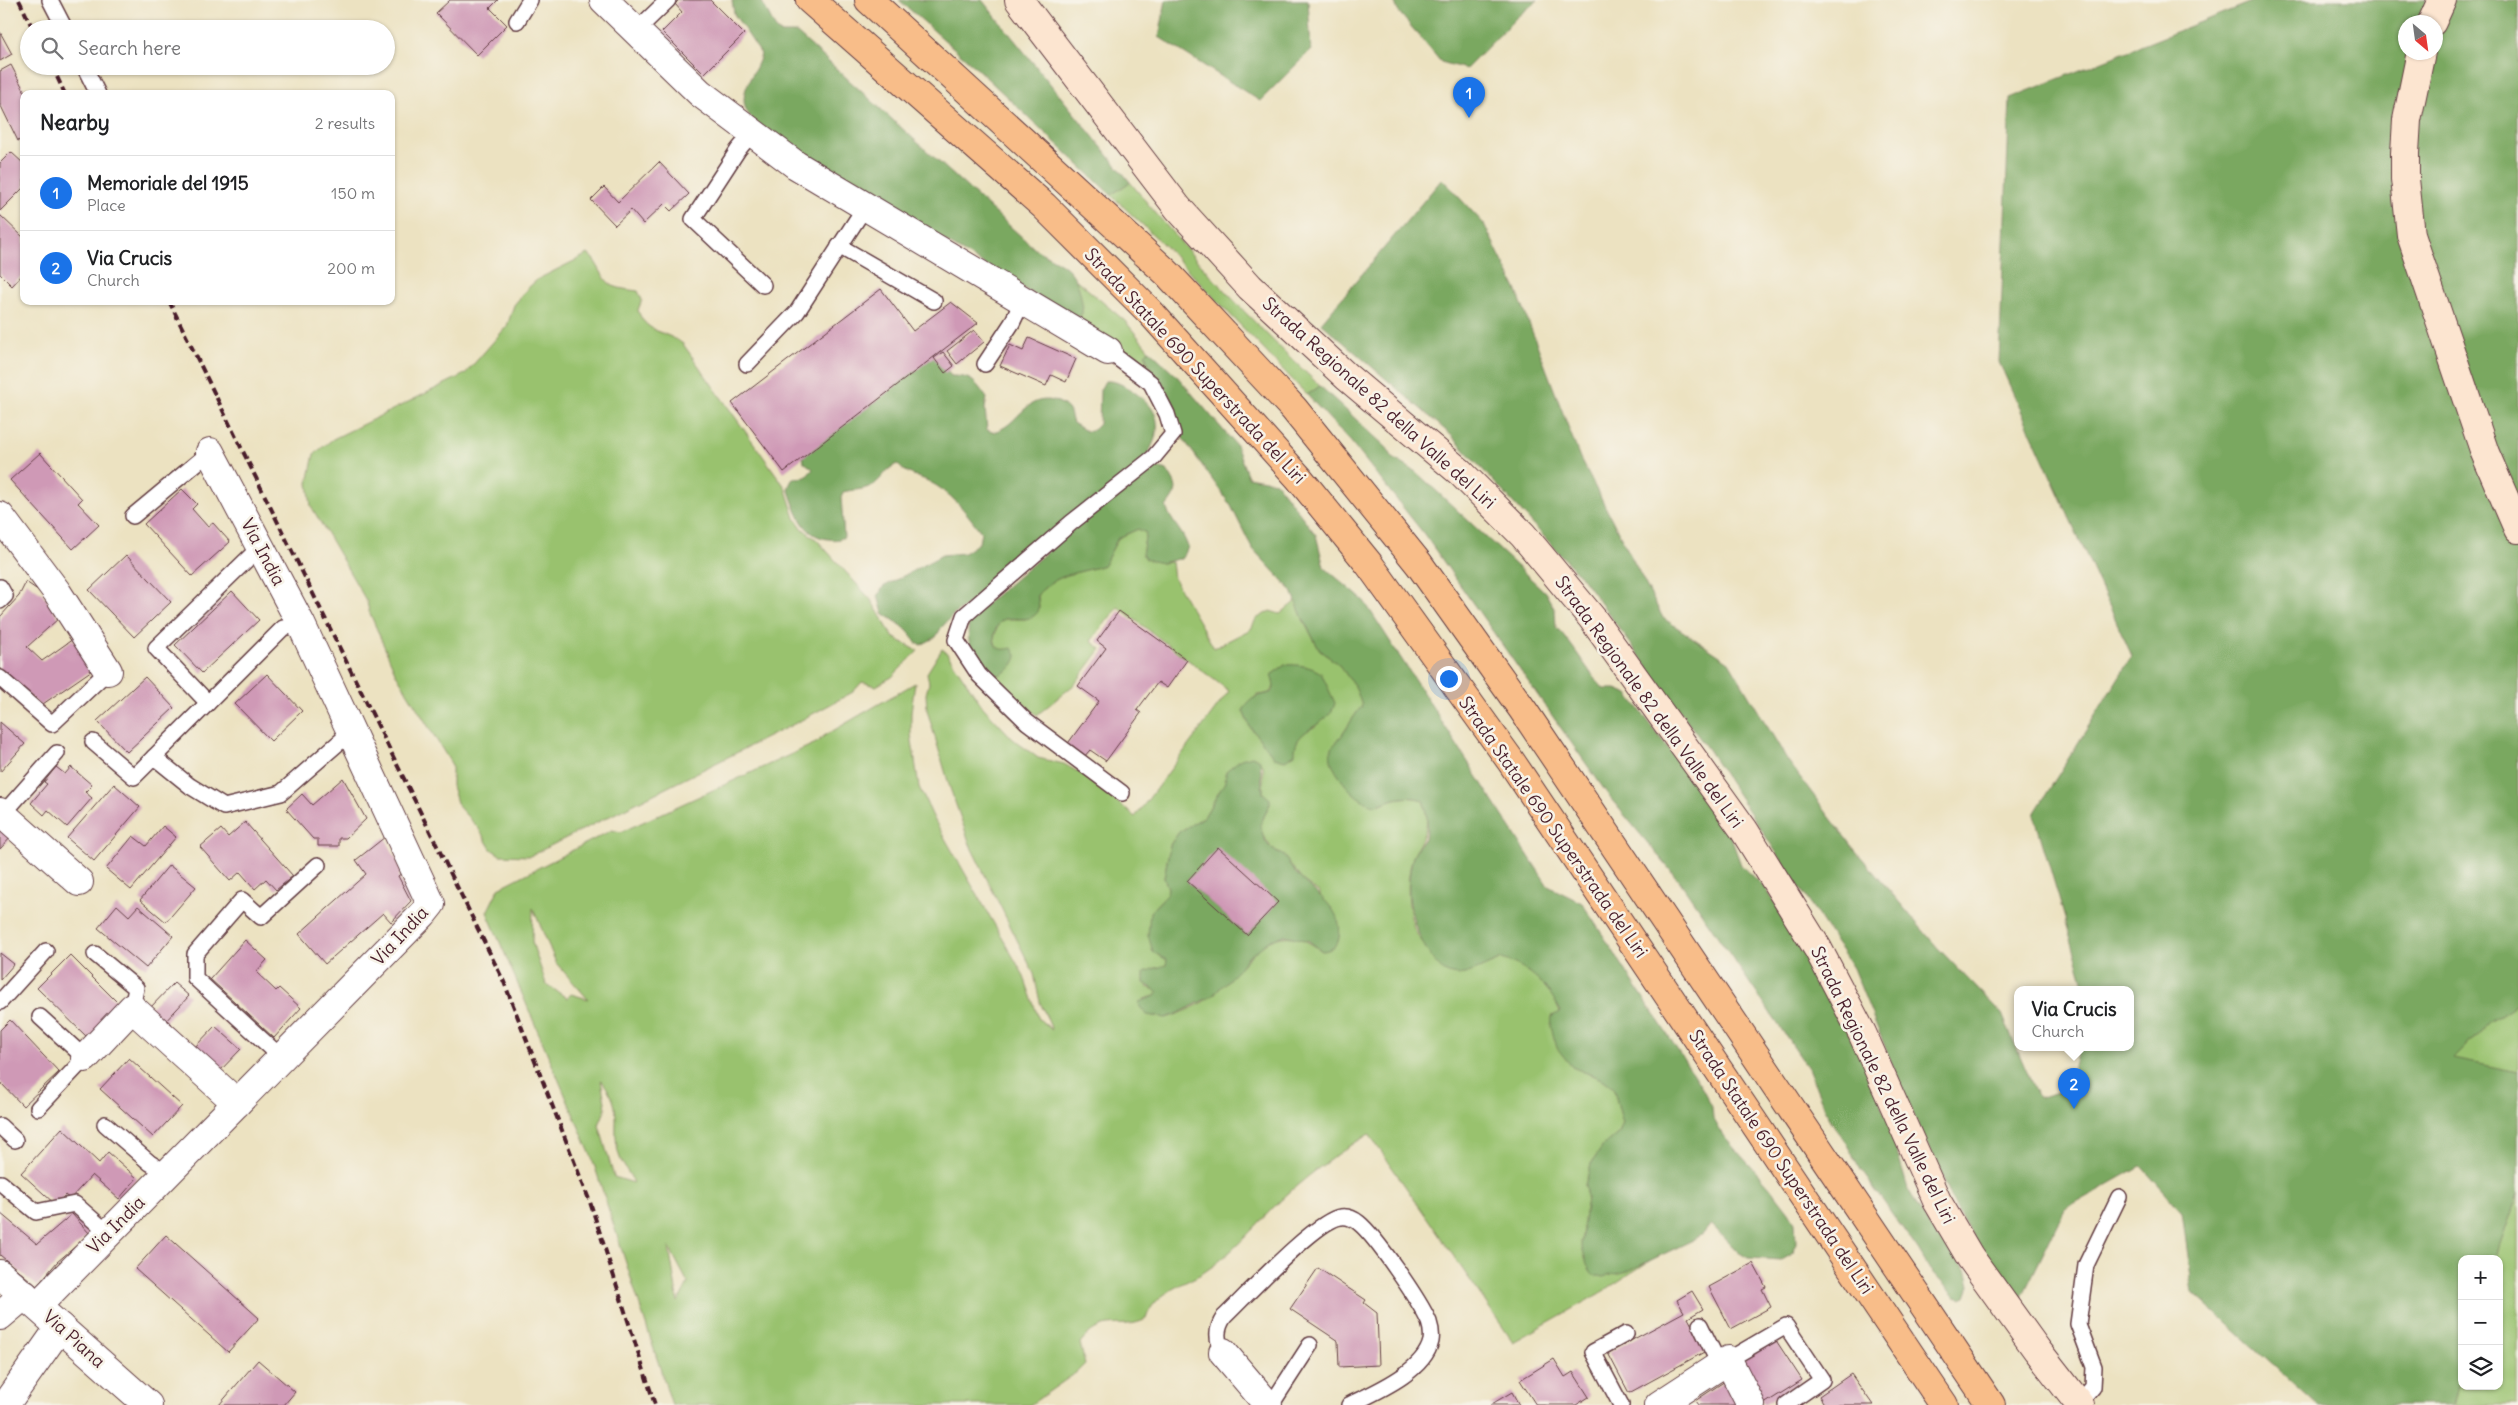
<!DOCTYPE html>
<meta charset="utf-8">
<style>
body{margin:0;font-family:Delius,sans-serif;background:#f6f6f6;color:#202124}
.controls{position:absolute;right:15px;bottom:15px;display:grid;overflow:hidden;border-radius:10px;box-shadow:0 1px 4px #0004}
.controls button{width:45px;height:45px;display:grid;place-items:center;padding:0;border:0;border-bottom:1px solid #e0e0e0;background:#fff;color:#202124;font:25px sans-serif}
.compass{position:absolute;left:2398px;top:15px;width:45px;height:45px;border-radius:50%;background:#fff;box-shadow:0 1px 4px #0004;rotate:151deg}
.you{position:absolute;left:1448px;top:678px;width:18px;height:18px;margin:-12px;border:4px solid #fff;border-radius:50%;background:#1a73e8;box-shadow:0 0 0 8px #1a73e833}
.badge{display:grid;place-items:center;width:32px;height:32px;border-radius:50%;background:#1a73e8;color:#fff;font-size:16px;font-weight:700}
.pin{position:absolute;translate:-50% -41px;filter:drop-shadow(0 1px 2px #0008)}
.pin::after{content:'';position:absolute;top:26px;width:18px;height:15px;background:inherit;clip-path:polygon(0 0,100% 0,50% 100%)}
.popup{position:absolute;left:2014px;top:986px;width:120px;height:65px;box-sizing:border-box;display:grid;place-content:center;border-radius:10px;background:#fff;filter:drop-shadow(0 1px 4px #0005);font-size:16px;white-space:nowrap;color:#757577}
.popup b{font-size:19px;color:#202124}
.popup::after{content:'';position:absolute;left:50%;top:100%;margin-left:-10px;border:10px solid transparent;border-top-color:#fff}
.list{margin:0;padding:0;list-style:none}
h2{display:flex;justify-content:space-between;align-items:center;height:65px;margin:0;padding:0 20px;font-size:21px}
h2 small{font-size:16px;font-weight:400;color:#757577}
.list li{display:grid;grid-template-columns:32px 1fr auto;gap:15px;align-items:center;box-sizing:border-box;height:75px;padding:0 20px;border-top:1px solid #e0e0e0}
.list b{display:block;font-size:19px;white-space:nowrap}
.list p{margin:0;font-size:16px;white-space:nowrap;color:#757577}
.list em{font-size:16px;font-style:normal;color:#757577}
.icon{flex:none;width:28px;height:28px;fill:none;stroke:currentColor;stroke-width:2;stroke-linecap:round;stroke-linejoin:round}
.map{position:relative;flex:none;width:2518px;height:1405px;overflow:hidden}
.search{position:absolute;background:#fff;box-shadow:0 1px 4px #0004;left:20px;top:20px;width:375px;height:55px;display:flex;align-items:center;gap:12px;box-sizing:border-box;padding:0 18px;border-radius:28px;color:#757577;font-size:19px}
.panel{position:absolute;background:#fff;box-shadow:0 1px 4px #0004;left:20px;top:90px;width:375px;height:215px;border-radius:10px}
.map>svg:first-child{display:block}
.green{fill:#99c26e;stroke:#72704c;fill-rule:evenodd}
.forest{fill:#7aa861;stroke:#626446;fill-rule:evenodd}
.building{fill:#cf99b6}
.lines{fill:none;stroke-linecap:round;stroke-linejoin:round}
.service-casing{stroke:#623c42;stroke-width:18}
.minor-casing{stroke:#623c42;stroke-width:30}
.secondary-casing{stroke:#623c42;stroke-width:30}
.trunk-casing{stroke:#623c42;stroke-width:30}
.service{stroke:#fff;stroke-width:15}
.minor{stroke:#fff;stroke-width:28}
.secondary{stroke:#fce5d0;stroke-width:28}
.trunk{stroke:#f8bd89;stroke-width:28}
.rail{stroke:#4a1f2b;stroke-width:4;stroke-dasharray:8 4;stroke-linecap:butt}
.labels{text-anchor:middle;stroke-width:5;stroke-linejoin:round;paint-order:stroke}
.street-label{font-size:18px;fill:#4a1f2b;stroke:#f7f3e8}
</style>
<div class="map">
<svg width="2518" height="1405" viewBox="0 0 2518 1405">
<rect width="100%" height="100%" fill="#f7f3e8"/>
<filter id="ink" filterUnits="userSpaceOnUse"><feTurbulence type="fractalNoise" baseFrequency=".02" numOctaves="2"/><feDisplacementMap in="SourceGraphic" scale="10" xChannelSelector="R" yChannelSelector="G"/><feConvolveMatrix kernelMatrix="1 2 1 2 8 2 1 2 1" color-interpolation-filters="sRGB"/></filter>
<filter id="wash" filterUnits="userSpaceOnUse"><feTurbulence type="fractalNoise" baseFrequency=".0096" numOctaves="4" result="noise"/><feDisplacementMap in="SourceGraphic" scale="20" xChannelSelector="R" yChannelSelector="G"/><feGaussianBlur stdDeviation="1.12" result="paint"/><feColorMatrix in="noise" values="0 0 0 0 0 0 0 0 0 0 0 0 0 0 0 0 0 1.4 0 .05"/><feComposite in="paint" operator="in"/></filter>
<g filter="url(#wash)">
<rect width="100%" height="100%" fill="#ece2c1"/>
<g class="green">
<path d="M1130,182C1189,255 1252,322 1320,386L1307,395L1163,244L1111,195Z"/>
<path d="M588,254C599,262 601,279 613,286C620,289 630,290 638,291L642,300L638,310C645,333 664,330 683,344L785,487L795,518L803,529L817,540L871,600L893,637L918,651L892,677L876,686L862,682L853,692L798,722L530,856L500,855L491,849L479,829L458,806L452,786V765L396,674L369,611L367,602L311,506L308,483L314,454L333,439L465,374L507,326L514,305L529,287L538,279Z"/>
<polygon points="1073,277 1125,321 1149,350 1145,354 1156,380 1075,319 1083,308 1078,287"/>
<path d="M1138,529L1146,533L1142,554L1161,563L1172,562L1174,579L1214,648L1251,629L1256,619L1270,611L1280,614L1296,601L1303,619L1319,649L1340,666L1356,688L1362,706C1350,720 1344,736 1331,748L1379,805C1393,798 1408,795 1423,800C1431,827 1425,831 1414,854C1405,875 1406,922 1421,940C1432,953 1451,964 1464,974L1502,959C1560,977 1562,1015 1572,1067L1604,1080L1613,1087L1623,1123L1619,1133L1603,1146L1591,1164L1585,1185L1587,1198L1581,1243L1628,1271L1660,1254L1602,1292L1513,1342L1369,1134C1335,1155 1303,1178 1275,1206C1252,1229 1231,1255 1203,1273C1182,1285 1153,1294 1146,1319C1122,1332 1103,1313 1080,1343L1085,1364L1077,1372L1030,1405H672L592,1158L487,912L499,888L612,830L621,832L816,743L824,736L915,683L911,712V734L919,787L935,821L1023,974L1039,1019L1052,1030L1040,1002L1034,974L971,847L950,788L927,710L926,694L929,683L927,673L942,649L946,652L983,707L1013,739L1038,758L1064,764L1089,778L1135,817L1229,691L1118,607L1091,641L1101,649L1075,684L1037,715L991,677L1002,651L997,649L994,638L999,622L1004,619H1026L1039,609L1038,594C1059,572 1077,574 1104,565L1118,538ZM1285,665L1306,666L1316,726L1301,734L1294,744L1274,757L1250,727L1243,711L1257,695C1273,694 1277,690 1271,675ZM1263,765V793L1270,804L1260,825L1263,835L1272,849L1281,853L1302,880L1320,893L1322,951C1269,911 1249,964 1214,994C1201,1005 1182,1013 1166,1018L1144,999L1155,996L1158,991L1147,987L1155,968H1162L1166,966L1167,960L1150,912L1167,894L1168,888L1164,878L1170,845L1179,832L1204,817L1225,782L1226,771ZM533,908L556,963L588,999L571,994L567,998L546,984L532,942ZM601,1080C626,1110 610,1125 619,1155C622,1165 630,1174 634,1183L614,1177L599,1125L606,1108ZM669,1247L688,1283L678,1302Z"/>
<polygon points="2518,1003 2518,1072 2453,1060 2491,1021"/>
<polygon points="2518,1194 2518,1405 2454,1405 2462,1371 2462,1386 2499,1386 2499,1259 2495,1259"/>
</g>
<g class="forest">
<path d="M732,0H761L777,31L781,33H797L1035,249C1045,255 1057,260 1066,267C1077,275 1084,300 1082,314L1075,319L774,139C753,119 734,111 750,79C754,70 759,64 761,54L734,14Z"/>
<polygon points="899,0 982,0 1130,182 1111,195 973,65"/>
<polygon points="1166,0 1308,0 1311,50 1260,101 1159,37"/>
<polygon points="1394,0 1538,0 1517,17 1466,69 1441,62 1398,11"/>
<path d="M2256,0H2518V1003L2491,1021L2454,1059L2518,1072V1194L2495,1259H2462V1371L2454,1405H2317L2193,1293L2182,1212L2141,1166L2065,1209L2017,1307L1958,1212L1903,1091L1853,968L1707,748L1583,579L1451,435L1321,323L1442,179L1484,224L1516,289L1580,458L1663,618L1729,662L1788,761L1850,844L1937,947L2002,1014L2038,1098L2067,1089L2079,1048H2130V990H2086L2034,814L2132,656L1999,362L2010,98ZM2406,22H2436V52H2406Z"/>
<path d="M1149,350L1176,375L1236,445L1248,477L1276,482L1316,535L1324,567L1364,601L1548,886L1582,903L1702,1088L1712,1107L1713,1118L1724,1137L1769,1186L1789,1212L1795,1222L1796,1243L1794,1253L1782,1260L1748,1258L1738,1252L1711,1224L1703,1234L1693,1240L1628,1271L1603,1277L1593,1275L1587,1265L1581,1243L1587,1198L1585,1185L1591,1164L1603,1146L1619,1133L1623,1123L1613,1087L1604,1080L1572,1067L1557,1048L1551,1027L1552,1016L1561,1012C1548,986 1531,968 1502,959C1467,973 1449,990 1426,949C1410,920 1404,890 1413,857C1415,849 1423,842 1426,834C1429,823 1426,810 1423,800C1411,796 1400,797 1388,801C1384,802 1381,804 1377,805C1359,805 1335,776 1331,760C1330,756 1331,751 1331,748C1344,736 1350,720 1362,706L1356,688L1340,666L1319,649L1303,619L1292,591L1252,548L1231,506L1182,437L1161,397L1145,354Z"/>
<path d="M928,355L943,363L951,376C973,376 975,382 987,398L985,408L987,430L992,432C1020,427 1022,394 1055,401C1059,402 1065,405 1068,409C1071,412 1071,419 1073,423L1086,431H1092L1099,424L1100,390L1105,381C1117,380 1124,386 1134,392C1169,415 1159,437 1140,467L999,582L953,615L941,628L936,637L921,645L916,643C908,627 897,623 883,613L878,596L883,587L942,555L964,553L979,543L981,532C966,512 951,492 928,481C917,476 906,474 897,464C885,470 886,474 877,482C867,491 855,489 843,492L841,497L844,537C838,540 835,540 828,539C802,536 796,510 788,488L793,478L806,477L813,469L804,462L803,457L845,422L876,402L882,394Z"/>
<path d="M1320,386L1387,448L1393,458L1416,472L1545,592L1555,610L1556,627C1575,646 1586,670 1604,689H1616L1628,694L1728,829L1741,865L1766,888L1858,1044L1886,1115L1908,1189L1929,1226L1966,1269L1970,1285L1966,1296L1961,1298L1955,1296L1930,1270L1918,1250L1861,1170L1842,1136L1830,1121L1808,1068L1681,883L1611,799L1424,534L1351,442L1307,395Z"/>
<path d="M1157,467L1167,470C1179,489 1179,489 1166,507C1171,522 1183,531 1188,547L1183,558L1161,563L1145,559L1142,554L1146,533L1138,529L1118,538L1104,565C1077,574 1059,572 1038,594C1037,600 1041,609 1037,613C1028,624 1013,615 1003,620C994,624 985,656 1012,648L1017,657C1013,669 1003,675 991,677C971,664 966,641 969,619L1128,482Z"/>
<path d="M1285,665C1297,664 1311,666 1321,673L1335,703C1329,729 1293,726 1295,754L1285,760L1274,757L1250,727L1243,711C1255,683 1283,706 1271,675Z"/>
<path d="M1252,756L1260,760L1263,793L1270,799V804L1260,825C1262,833 1265,843 1272,849C1275,851 1279,852 1282,854C1289,861 1293,872 1301,879C1318,896 1344,909 1339,938C1337,946 1330,951 1322,951L1309,941L1285,935L1269,941L1247,958L1237,971L1212,996L1177,1014L1166,1018L1147,1015L1140,1007L1139,1002L1155,996L1158,992L1144,983V972L1166,965L1167,960L1153,952L1148,935L1150,912L1167,894L1168,888L1164,878L1170,845L1179,832L1204,817L1225,782L1226,771L1241,759ZM1187,881L1278,902L1247,935Z"/>
</g>
<g id="blocks">
<g class="building">
<polygon points="450,0 498,0 490,8 507,25 477,55 436,13"/>
<polygon points="679,0 710,0 744,34 704,74 662,32 682,12 675,4"/>
<polygon points="0,32 12,54 0,61"/>
<polygon points="11,65 26,94 24,94 24,138 18,141 0,104 0,71"/>
<polygon points="11,152 24,164 24,187 0,211 0,163"/>
<polygon points="659,162 689,194 671,211 664,204 643,224 631,210 615,225 591,200 604,187 618,202"/>
<polygon points="0,215 24,238 24,273 12,286 0,274"/>
<polygon points="881,289 913,331 951,302 978,323 784,472 732,403"/>
<polygon points="974,330 984,342 957,364 947,351"/>
<polygon points="1029,338 1076,359 1066,382 1051,375 1046,386 1000,366 1010,345 1023,351"/>
<polygon points="943,352 954,366 945,373 934,358"/>
<polygon points="40,453 82,499 78,503 99,525 73,549 10,480"/>
<polygon points="182,489 197,504 192,509 208,527 213,523 230,542 192,576 144,524"/>
<polygon points="126,555 171,602 134,637 89,590"/>
<polygon points="26,582 42,593 59,618 27,647 42,661 73,639 95,668 40,706 0,669 0,617 19,596"/>
<polygon points="232,591 259,620 202,673 175,645"/>
<polygon points="1119,611 1187,660 1167,688 1158,682 1137,710 1141,713 1106,761 1090,750 1083,758 1066,746 1099,701 1078,686 1106,648 1097,641"/>
<polygon points="267,674 302,711 271,741 235,704"/>
<polygon points="145,677 174,708 127,752 97,721"/>
<polygon points="0,722 25,744 0,772"/>
<polygon points="56,767 65,774 71,767 92,785 85,792 92,798 67,827 48,810 44,815 31,803 47,784 44,782"/>
<polygon points="343,778 366,819 346,838 339,838 339,846 318,846 318,839 313,839 286,809 302,794 312,805"/>
<polygon points="114,784 140,807 94,861 67,838"/>
<polygon points="245,822 293,876 276,890 266,879 255,889 240,872 230,881 200,847 221,829 228,837"/>
<polygon points="0,826 12,836 0,849"/>
<polygon points="163,826 176,837 131,890 106,869 133,836 146,846"/>
<polygon points="385,837 403,872 398,876 411,901 391,922 383,913 325,964 299,934 366,874 356,860"/>
<polygon points="1218,847 1278,902 1247,935 1187,881"/>
<polygon points="169,865 196,887 166,922 140,900"/>
<polygon points="117,905 129,916 138,906 173,936 146,968 98,928"/>
<polygon points="245,940 267,960 256,972 276,991 279,988 301,1008 274,1038 210,979"/>
<polygon points="0,953 14,964 0,980"/>
<polygon points="70,955 122,1007 89,1039 37,988"/>
<polygon points="174,983 189,996 163,1024 148,1010"/>
<polygon points="10,1020 59,1072 23,1106 0,1082 0,1030"/>
<polygon points="215,1026 241,1049 217,1074 192,1050"/>
<polygon points="129,1058 182,1106 153,1137 100,1089"/>
<polygon points="62,1128 99,1163 108,1152 137,1178 119,1199 92,1175 70,1199 65,1195 56,1205 21,1173"/>
<polygon points="0,1213 37,1244 72,1214 90,1234 57,1262 37,1286 0,1255"/>
<polygon points="166,1235 259,1318 228,1352 135,1269"/>
<polygon points="1753,1263 1766,1287 1762,1289 1771,1307 1731,1329 1709,1287"/>
<polygon points="1318,1268 1366,1300 1364,1303 1377,1313 1379,1365 1339,1367 1338,1341 1290,1309"/>
<polygon points="1692,1291 1703,1309 1688,1318 1706,1351 1629,1393 1608,1353 1684,1312 1677,1300"/>
<polygon points="1775,1339 1802,1380 1764,1404 1738,1363"/>
<polygon points="1554,1359 1565,1377 1573,1372 1589,1397 1576,1405 1536,1405 1520,1380"/>
<polygon points="258,1360 295,1392 284,1405 219,1405"/>
<polygon points="1851,1374 1873,1405 1825,1405 1819,1396"/>
<polygon points="1728,1379 1743,1405 1698,1405 1695,1401"/>
<polygon points="1512,1392 1519,1405 1490,1405"/>
</g>
</g>
</g>
<g filter="url(#ink)">
<use href="#blocks" fill-opacity="0" stroke="#623c42" stroke-width="1"/>
<g class="lines">
<g class="service-casing">
<g id="service">
<polyline points="50,0 65,29"/>
<polyline points="517,21 530,0"/>
<polyline points="636,31 668,0"/>
<polyline points="84,66 98,94"/>
<polyline points="753,132 738,150 693,219 763,285"/>
<polyline points="839,246 934,301"/>
<polyline points="1108,351 1151,383 1167,414 1173,434 1153,458 1071,523 964,616 956,640 979,675 1027,722 1122,793"/>
<polyline points="747,364 797,312 865,207"/>
<polyline points="985,364 1012,323 1023,300"/>
<polyline points="133,516 210,452"/>
<polyline points="0,587 5,596 0,601"/>
<polyline points="0,678 52,724 108,671"/>
<polyline points="208,703 156,648 260,547"/>
<polyline points="93,742 134,777 283,628 301,624"/>
<polyline points="154,757 190,786 224,807 281,793 351,732"/>
<polyline points="3,814 57,753"/>
<polyline points="95,954 136,988 132,1008"/>
<polyline points="0,1002 46,951"/>
<polyline points="282,1058 195,978 195,954 242,900 261,917 318,865"/>
<polyline points="38,1108 85,1058 40,1017"/>
<polyline points="105,1124 150,1163 167,1173"/>
<polyline points="0,1126 15,1140"/>
<polyline points="1,1183 36,1212 75,1204 108,1233"/>
<polyline points="1700,1325 1720,1366"/>
<path d="M1223,1352C1216,1339 1216,1329 1224,1317C1245,1297 1317,1219 1341,1217C1348,1216 1354,1219 1359,1223C1376,1237 1420,1301 1429,1322C1431,1328 1432,1335 1431,1341C1424,1372 1375,1392 1349,1405"/>
<polyline points="1728,1360 1786,1326 1822,1380 1786,1405"/>
<polyline points="2079,1403 2093,1387 2094,1367 2078,1324 2086,1265 2119,1197"/>
<polyline points="1271,1405 1310,1345"/>
<polyline points="1621,1405 1593,1352 1626,1334"/>
</g>
</g>
<g class="minor-casing">
<g id="minor">
<polyline points="604,0 700,93 796,165 1108,351"/>
<polyline points="0,516 57,592 108,671"/>
<polyline points="0,812 79,882"/>
<polyline points="85,1058 132,1008 237,1103"/>
<polyline points="0,1274 148,1405"/>
<polyline points="37,1306 423,914 431,904 301,624 210,452"/>
<polyline points="0,1316 25,1295"/>
<polyline points="1223,1352 1268,1405"/>
<polyline points="5,1405 60,1327"/>
<polyline points="1659,1405 1728,1360 1751,1405"/>
</g>
</g>
<g class="secondary-casing">
<g id="secondary">
<polyline points="1019,0 1178,208 1250,287 1347,377 1460,472 1523,535 1592,618 1744,830 1818,949 1862,1033 1937,1201 1970,1257 2037,1350 2080,1405"/>
<polyline points="2432,22 2442,0"/>
<polyline points="2421,52 2407,120 2405,153 2405,179 2411,235 2485,453 2518,529"/>
</g>
</g>
<g class="trunk-casing">
<g id="trunk">
<polyline points="810,0 1044,206 1150,312 1299,478 1369,564 1510,760 1944,1405"/>
<polyline points="869,0 1167,273 1294,409 1419,564 1523,710 1991,1405"/>
</g>
</g>
<use href="#service" class="service"/>
<use href="#minor" class="minor"/>
<use href="#secondary" class="secondary"/>
<use href="#trunk" class="trunk"/>
<g class="rail">
<polyline points="19,0 33,29"/>
<polyline points="52,66 65,94"/>
<polyline points="169,301 504,982 590,1202 655,1405"/>
</g>
</g>
</g>
<g class="labels">
<g class="street-label">
<text transform="translate(1195 366) rotate(47)" y="6">Strada Statale 690 Superstrada del Liri</text>
<text transform="translate(1379 403) rotate(42)" y="6">Strada Regionale 82 della Valle del Liri</text>
<text transform="translate(263 552) rotate(62)" y="6">Via India</text>
<text transform="translate(1649 702) rotate(54)" y="6">Strada Regionale 82 della Valle del Liri</text>
<text transform="translate(1553 827) rotate(55)" y="6">Strada Statale 690 Superstrada del Liri</text>
<text transform="translate(400 936) rotate(-47)" y="6">Via India</text>
<text transform="translate(1883 1085) rotate(64)" y="6">Strada Regionale 82 della Valle del Liri</text>
<text transform="translate(1781 1162) rotate(56)" y="6">Strada Statale 690 Superstrada del Liri</text>
<text transform="translate(116 1225) rotate(-45)" y="6">Via India</text>
<text transform="translate(74 1339) rotate(42)" y="6">Via Piana</text>
</g>
</g>
</svg>
<div class="controls">
<button>+</button>
<button>−</button>
<button><svg class="icon" aria-label="layers" viewBox="0 0 24 24"><path d="M12 4l9 5-9 5-9-5zM3 14l9 5 9-5"/></svg></button>
</div>
<svg class="compass" viewBox="-18 -18 36 36"><path d="M0-13l5 13h-10z" fill="#e53935"/><path d="M0 13l5-13h-10z" fill="#757577"/></svg>
<div class="you"></div>
<div class="pin badge" style="left:1469px;top:118px">1</div>
<div class="pin badge" style="left:2074px;top:1109px">2</div>
<div class="popup"><b>Via Crucis</b>Church</div>
<div class="search"><svg class="icon" aria-label="search" viewBox="0 0 24 24"><circle cx="10" cy="10" r="6"/><path d="M15 15l6 6"/></svg>Search here</div>
<section class="panel">
<h2>Nearby<small>2 results</small></h2>
<ul class="list">
<li><span class="badge">1</span><div><b>Memoriale del 1915</b><p>Place</p></div><em>150 m</em></li>
<li><span class="badge">2</span><div><b>Via Crucis</b><p>Church</p></div><em>200 m</em></li>
</ul>
</section>
</div>
